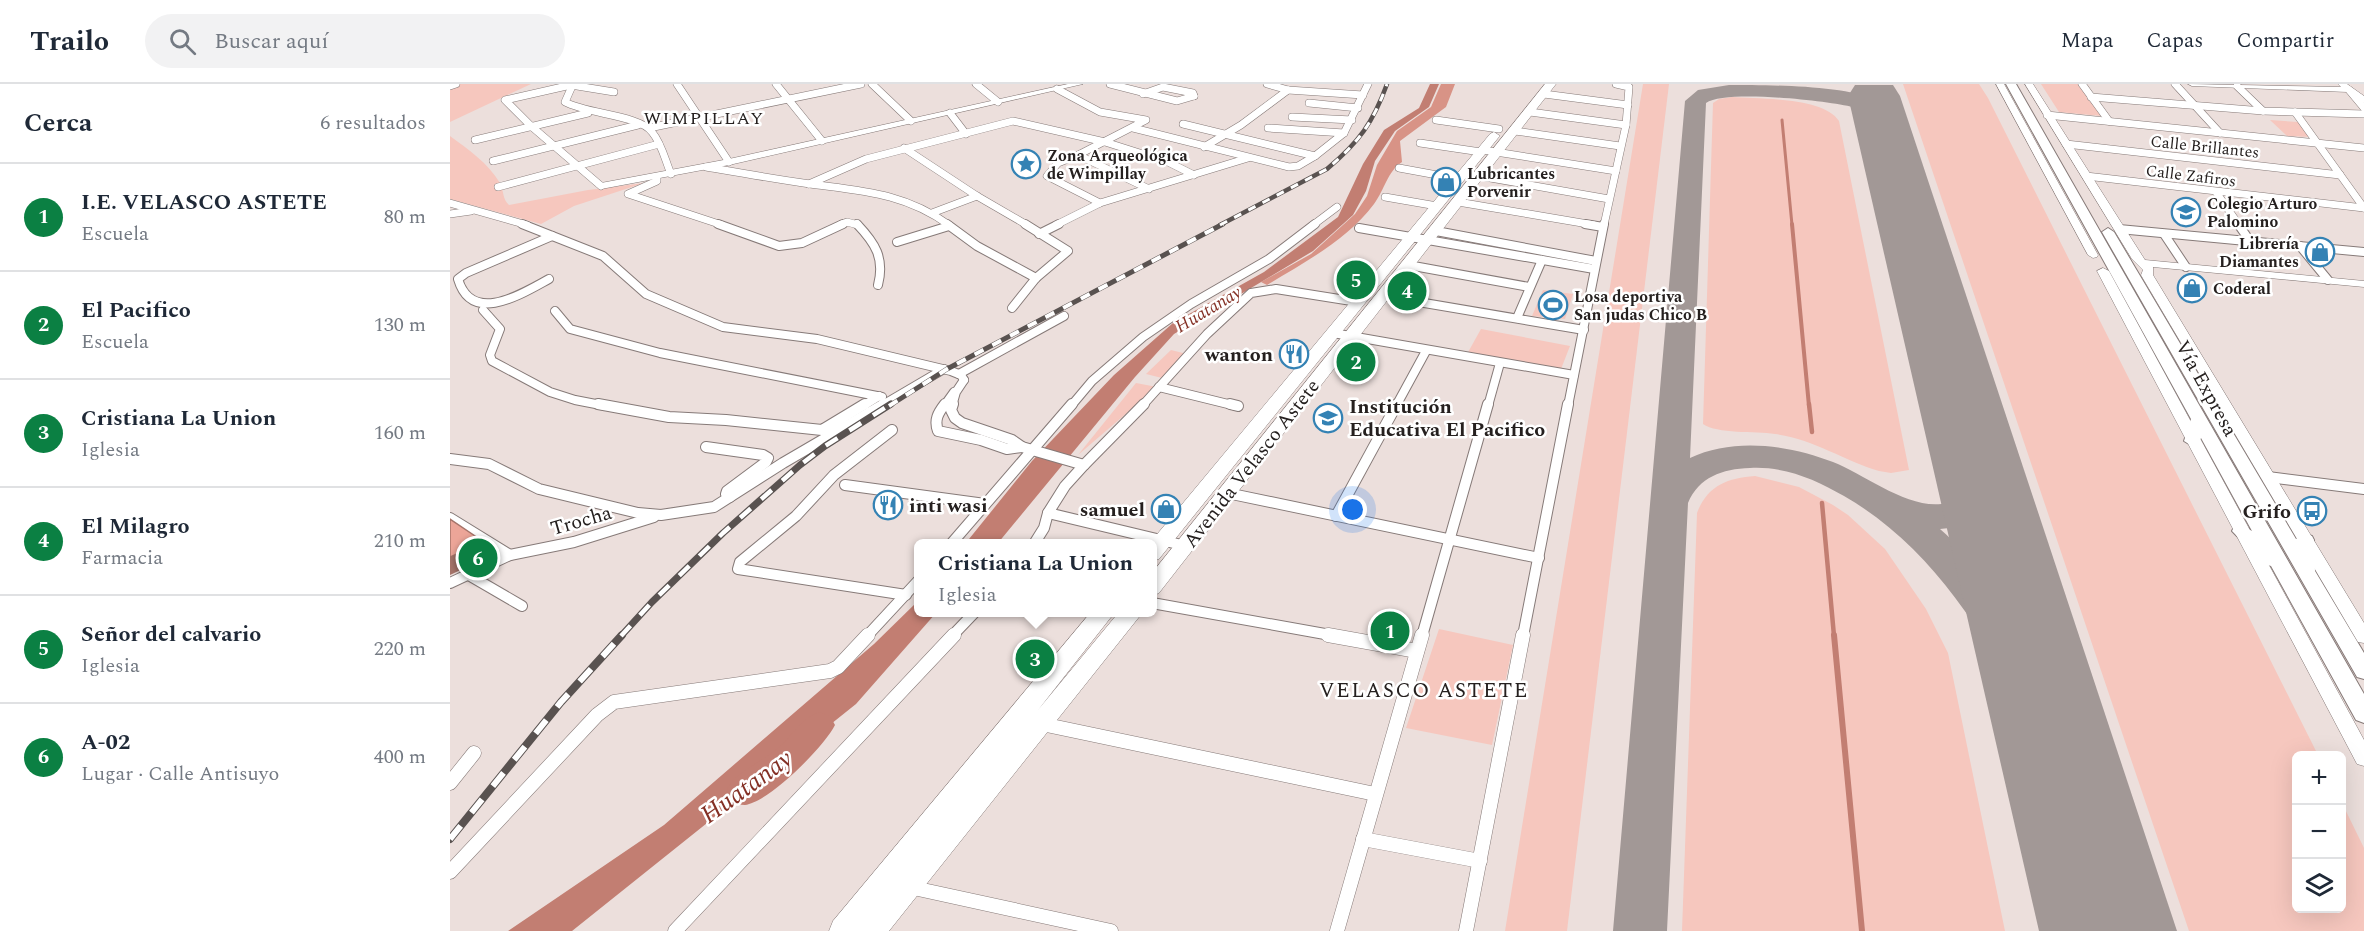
<!DOCTYPE html>
<html lang="es">
<meta charset="utf-8">
<style>
body{margin:0;font-family:Spectral,serif;background:#f2f2f3;color:#1f2937}
.controls{position:absolute;right:18px;bottom:18px;display:grid;overflow:hidden;border-radius:9px;box-shadow:0 6px 24px #0002}
.controls button{width:54px;height:54px;display:grid;place-items:center;padding:0;border:0;border-bottom:2px solid #e0e1e3;background:#fff;color:#1f2937;font:30px sans-serif}
.you{position:absolute;left:903px;top:426px;width:21px;height:21px;margin:-15px;border:4px solid #fff;border-radius:50%;background:#1a73e8;box-shadow:0 0 0 9px #1a73e833}
.badge{display:grid;place-items:center;width:39px;height:39px;border-radius:50%;background:#0b8043;color:#fff;font-size:20px;font-weight:700}
.pin{position:absolute;translate:-50% -50%;border:3px solid #fff;box-shadow:0 2px 6px #0006}
.popup{position:absolute;left:464px;top:455px;width:243px;height:78px;box-sizing:border-box;display:grid;place-content:center;border-radius:9px;background:#fff;filter:drop-shadow(0 2px 4px #0005);font-size:20px;white-space:nowrap;color:#747a83}
.popup b{font-size:22px;color:#1f2937}
.popup::after{content:'';position:absolute;left:50%;top:100%;margin-left:-12px;border:12px solid transparent;border-top-color:#fff}
.list{margin:0;padding:0;list-style:none}
h2{display:flex;justify-content:space-between;align-items:center;height:78px;margin:0;padding:0 24px;font-size:26px}
h2 small{font-size:20px;font-weight:400;color:#747a83}
.list li{display:grid;grid-template-columns:39px 1fr auto;gap:18px;align-items:center;box-sizing:border-box;height:108px;padding:0 24px;border-top:2px solid #e0e1e3}
.list b{display:block;font-size:22px;white-space:nowrap}
.list p{margin:0;font-size:20px;white-space:nowrap;color:#747a83}
.list em{font-size:20px;font-style:normal;color:#747a83}
.icon{flex:none;width:33px;height:33px;fill:none;stroke:currentColor;stroke-width:2;stroke-linecap:round;stroke-linejoin:round}
.map{position:relative;flex:none;width:1914px;height:847px;overflow:hidden}
header{display:flex;align-items:center;gap:36px;box-sizing:border-box;height:84px;padding:0 30px;background:#fff;border-bottom:2px solid #e0e1e3}
header strong{font-size:28px}
nav{display:flex;gap:33px;margin-inline-start:auto;font-size:21px}
.search{width:420px;height:54px;background:#f2f2f3;display:flex;align-items:center;gap:15px;box-sizing:border-box;padding:0 21px;border-radius:33px;color:#747a83;font-size:22px}
main{display:flex}
aside{flex:1;background:#fff}
.map>svg:first-child{display:block}
.green{fill:#f6c7be}
.forest{fill:#d89386}
.water{fill:#c27e72}
.lines{fill:none;stroke-linecap:round;stroke-linejoin:round}
.stream-far3{stroke:#c27e72;stroke-width:3}
.stream-far2{stroke:#c27e72;stroke-width:4}
.stream-far1{stroke:#c27e72;stroke-width:4.5}
.stream{stroke:#c27e72;stroke-width:6}
.river{fill:#c27e72;fill-rule:evenodd}
.taxiway{fill:#a29896;fill-rule:evenodd}
.runway{fill:#a29896;fill-rule:evenodd}
.street-far3-casing{stroke:#867a78;stroke-width:8}
.street-far2-casing{stroke:#867a78;stroke-width:10}
.street-far1-casing{stroke:#867a78;stroke-width:12}
.street-casing{stroke:#867a78;stroke-width:15}
.secondary-casing{stroke:#867a78;stroke-width:1}
.primary-casing{stroke:#867a78;stroke-width:2}
.highway-casing{stroke:#867a78;stroke-width:1}
.street-far3{stroke:#fff;stroke-width:7}
.street-far2{stroke:#fff;stroke-width:8}
.street-far1{stroke:#fff;stroke-width:10}
.street{stroke:#fff;stroke-width:14}
.secondary{fill:#fff;fill-rule:evenodd}
.primary{fill:#fff;fill-rule:evenodd}
.highway{fill:#fff;fill-rule:evenodd}
.rail-far3-casing{stroke:#595250;stroke-width:4.5}
.rail-far2-casing{stroke:#595250;stroke-width:5}
.rail-far1-casing{stroke:#595250;stroke-width:7}
.rail-casing{stroke:#595250;stroke-width:8}
.rail-far3{stroke:#fff;stroke-width:3;stroke-dasharray:8;stroke-linecap:butt}
.rail-far2{stroke:#fff;stroke-width:4;stroke-dasharray:10;stroke-linecap:butt}
.rail-far1{stroke:#fff;stroke-width:4.5;stroke-dasharray:14;stroke-linecap:butt}
.rail{stroke:#fff;stroke-width:6;stroke-dasharray:17;stroke-linecap:butt}
.wall{fill:#cb8e83}
.shaded-wall{fill:#a5746a}
.building{fill:#eca598;stroke:#a5746a;stroke-width:1.5}
.labels{text-anchor:middle;stroke-width:5;stroke-linejoin:round;paint-order:stroke}
.far-street-label{font-size:16px;fill:#25201f;stroke:#fff}
.far-poi-label{font-size:16px;font-weight:bold;fill:#25201f;stroke:#fff;text-anchor:start}
.far-quarter-label{font-size:18px;letter-spacing:1.5px;fill:#25201f;stroke:#fff}
.far-water-label{font-size:18px;font-style:italic;fill:#843025;stroke:#fff}
.poi-label{font-size:20px;font-weight:bold;fill:#25201f;stroke:#fff;text-anchor:end}
.street-label{font-size:20px;fill:#25201f;stroke:#fff}
.neighbourhood-label{font-size:21px;letter-spacing:1.5px;fill:#25201f;stroke:#fff}
.near-water-label{font-size:26px;font-style:italic;fill:#843025;stroke:#fff}
</style>
<header>
<strong>Trailo</strong>
<div class="search"><svg class="icon" aria-label="search" viewBox="0 0 24 24"><circle cx="10" cy="10" r="6"/><path d="M15 15l6 6"/></svg>Buscar aquí</div>
<nav><a>Mapa</a><a>Capas</a><a>Compartir</a></nav>
</header>
<main>
<aside>
<h2>Cerca<small>6 resultados</small></h2>
<ul class="list">
<li><span class="badge">1</span><div><b>I.E. VELASCO ASTETE</b><p>Escuela</p></div><em>80 m</em></li>
<li><span class="badge">2</span><div><b>El Pacifico</b><p>Escuela</p></div><em>130 m</em></li>
<li><span class="badge">3</span><div><b>Cristiana La Union</b><p>Iglesia</p></div><em>160 m</em></li>
<li><span class="badge">4</span><div><b>El Milagro</b><p>Farmacia</p></div><em>210 m</em></li>
<li><span class="badge">5</span><div><b>Señor del calvario</b><p>Iglesia</p></div><em>220 m</em></li>
<li><span class="badge">6</span><div><b>A-02</b><p>Lugar · Calle Antisuyo</p></div><em>400 m</em></li>
</ul>
</aside>
<div class="map">
<svg width="1914" height="847" viewBox="0 0 1914 847">
<rect width="100%" height="100%" fill="#ecdfdc"/>
<g class="green">
<polygon points="9,0 81,0 0,38 0,4"/>
<polygon points="1193,0 1219,0 1117,847 1055,847"/>
<polygon points="1453,0 1529,0 1538,14 1868,671 1846,672 1846,824 1892,824 1892,719 1914,764 1914,847 1739,847"/>
<polygon points="1591,0 1629,0 1652,32 1609,28"/>
<path d="M1282,13C1308,15 1374,13 1389,37L1459,386L1441,389L1429,387C1393,376 1363,355 1325,350C1305,347 1267,350 1253,340L1263,19L1269,15Z"/>
<polygon points="1820,36 1848,38 1862,53 1837,52"/>
<path d="M0,52C19,66 37,78 50,99C54,106 52,115 59,121L138,106L194,99L124,122L91,140L0,115Z"/>
<polygon points="1093,206 1123,210 1115,235 1082,232"/>
<polygon points="1031,245 1120,262 1111,285 1017,270"/>
<polygon points="721,266 741,271 716,295 696,290"/>
<polygon points="686,299 707,303 628,371"/>
<path d="M1305,392L1349,403L1383,421L1398,431L1435,465L1476,525L1498,569L1555,847H1232L1247,429C1257,402 1277,394 1305,392Z"/>
<polygon points="989,545 1063,561 1042,661 956,644"/>
</g>
<path class="forest" d="M991,0H1005L996,23L950,57L952,78C937,88 935,105 924,120C897,156 855,178 817,201L811,198L861,170L905,130L917,112L927,81L947,47L981,23Z"/>
<g class="water">
<polygon points="980,0 989,0 979,23 945,47 925,77 916,107 903,131 863,167 724,250 685,293 548,459 515,460 582,377 664,291 723,239 814,188 888,133 913,80 934,46 969,24"/>
<polygon points="468,517 468,528 486,529 406,620 122,847 58,847 214,741 424,560"/>
</g>
<g class="lines">
<polyline class="stream-far3" points="1332,36 1342,141"/>
<polyline class="stream-far2" points="1342,140 1359,322"/>
<g class="stream-far1">
<polyline points="1359,320 1362,348"/>
<polyline points="1372,419 1384,552"/>
</g>
<polyline class="stream" points="1384,551 1412,847"/>
<path class="river" d="M369,628L380,632L385,641C374,663 319,718 295,721C290,721 285,719 281,717L276,707C286,687 310,679 327,665C342,653 350,635 369,628Z"/>
<path class="taxiway" d="M1279,1C1315,1 1394,1 1426,16C1433,19 1437,26 1441,33L1438,38C1420,42 1419,26 1403,23C1377,17 1276,5 1256,19L1240,374C1284,353 1339,361 1383,378C1419,392 1473,438 1510,413L1514,395L1519,387L1532,383L1545,387C1555,403 1546,427 1529,437C1518,442 1502,444 1490,445C1537,486 1585,555 1615,610L1608,623L1592,628L1576,623C1527,541 1479,461 1394,412C1365,395 1334,382 1300,384C1272,385 1249,393 1238,419L1217,847H1163L1235,17L1248,6Z"/>
<polygon class="runway" points="1405,1 1443,1 1450,12 1727,847 1589,847 1398,12"/>
<g class="street-far3-casing">
<g id="street-far3">
<path d="M123,0L115,18C137,30 189,31 202,48C212,60 215,76 221,90"/>
<polyline points="227,0 279,78"/>
<polyline points="326,0 372,57"/>
<polyline points="422,0 461,37"/>
<polyline points="526,0 548,18"/>
<polyline points="660,0 727,17 744,12"/>
<polyline points="817,0 838,6 913,11"/>
<polyline points="1632,0 1659,37"/>
<polyline points="1725,0 1770,49"/>
<polyline points="0,2 6,0"/>
<polyline points="1787,2 1813,27"/>
<polyline points="607,5 650,28 696,36 628,71 699,105"/>
<polyline points="1899,6 1914,24"/>
<polyline points="693,10 713,3 743,9 744,12"/>
<polyline points="1094,10 1178,21"/>
<polyline points="1641,13 1813,27 1914,30"/>
<polyline points="859,19 908,24"/>
<polyline points="1080,28 1176,41"/>
<polyline points="1845,28 1914,124"/>
<polyline points="500,29 516,50"/>
<polyline points="1597,31 1914,64"/>
<polyline points="842,33 902,36"/>
<polyline points="986,36 1049,45"/>
<polyline points="733,40 865,72 894,49 918,0"/>
<polyline points="199,44 411,0"/>
<polyline points="683,44 839,83 848,82 865,72"/>
<polyline points="818,44 894,49"/>
<polyline points="1065,47 1170,62"/>
<polyline points="25,56 138,29"/>
<polyline points="970,59 1031,68"/>
<polyline points="1616,60 1890,91"/>
<polyline points="754,63 791,41 838,6"/>
<polyline points="454,64 527,112 577,141"/>
<polyline points="1033,66 1166,87"/>
<polyline points="628,71 608,79 597,92 650,119"/>
<polyline points="43,77 188,41"/>
<path d="M256,83C291,89 325,95 360,100C412,107 455,109 499,141"/>
<polyline points="949,84 1009,95"/>
<polyline points="1029,92 1159,115"/>
<polyline points="1636,92 1914,124"/>
<polyline points="207,93 207,97 178,110 272,141"/>
<polyline points="359,100 416,75 563,37 655,58 718,78 744,91"/>
<polyline points="151,102 81,42 55,16 121,1 164,8"/>
<polyline points="48,103 209,60"/>
<polyline points="1766,108 1789,141"/>
<polyline points="935,113 987,122"/>
<polyline points="1008,118 1144,141"/>
<polyline points="0,119 77,141"/>
<polyline points="482,129 527,112"/>
<polyline points="0,130 21,127"/>
<polyline points="390,141 397,138 408,141"/>
<polyline points="606,141 650,119 798,74"/>
<polyline points="863,141 887,123"/>
<polyline points="1154,141 1176,41 1179,3 1166,0"/>
</g>
</g>
<g class="street-far2-casing">
<g id="street-far2">
<polyline points="72,140 153,172 196,210 273,243 367,255 501,287 511,291 514,296"/>
<polyline points="268,140 329,162 352,159 393,140"/>
<path d="M407,140C425,159 435,174 428,201"/>
<polyline points="497,140 527,162 586,194"/>
<polyline points="1135,140 1153,143"/>
<polyline points="1788,140 1800,157"/>
<polyline points="909,144 1144,185"/>
<polyline points="1669,145 1914,168"/>
<polyline points="986,147 1146,177"/>
<polyline points="589,150 609,140"/>
<polyline points="1714,150 1736,183"/>
<polyline points="447,158 499,142"/>
<polyline points="1850,162 1878,196"/>
<polyline points="958,181 1079,203"/>
<path d="M99,195C73,209 22,242 8,195L16,189L102,152"/>
<polyline points="933,212 1134,246"/>
<polyline points="562,224 586,194 618,167 575,140"/>
<polyline points="33,226 50,245 40,271 42,277 100,308 125,316 156,322"/>
<polyline points="105,227 120,245 210,269 432,313"/>
<polyline points="1067,234 1092,176"/>
<polyline points="883,249 1124,291"/>
<polyline points="509,290 614,232"/>
<polyline points="709,303 786,322"/>
<polyline points="413,322 429,312"/>
<polyline points="431,322 494,285"/>
<polyline points="494,322 504,308"/>
<polyline points="502,322 506,308 514,296"/>
<polyline points="621,322 642,297 693,253 741,220 819,175 865,140"/>
<polyline points="692,322 757,250 801,209 826,205 908,218"/>
<polyline points="946,322 976,267"/>
<polyline points="1038,322 1050,279"/>
<polyline points="1118,322 1154,140"/>
</g>
</g>
<g class="street-far1-casing">
<g id="street-far1">
<polyline points="148,320 219,333 276,336 372,346 415,320"/>
<path d="M495,320C488,329 484,336 488,347L531,356L557,365L572,363"/>
<polyline points="503,320 501,326 505,334 512,339 562,356 572,363 634,381 615,402 598,429 736,462"/>
<polyline points="780,320 788,322"/>
<polyline points="442,346 384,391 346,432 290,478 288,485 456,511"/>
<polyline points="256,363 313,371 318,374 316,378 277,407 276,410 280,413"/>
<polyline points="0,375 39,380 89,405 188,429 211,431 264,423 333,379 434,320"/>
<polyline points="634,381 694,320"/>
<polyline points="1818,393 1914,405"/>
<polyline points="395,401 535,420"/>
<polyline points="777,409 1089,474"/>
<polyline points="886,432 947,320"/>
<polyline points="0,434 60,471"/>
<polyline points="501,460 622,320"/>
<polyline points="584,460 594,444 598,429"/>
<polyline points="17,490 72,522"/>
<polyline points="0,499 60,471 124,458 204,433"/>
<polyline points="702,519 886,552"/>
<polyline points="417,552 468,497"/>
<polyline points="502,552 525,528"/>
<polyline points="972,552 1038,320"/>
<polyline points="1073,552 1118,320"/>
</g>
</g>
<g class="street-casing">
<g id="street">
<polyline points="878,551 967,567"/>
<polyline points="587,639 925,710"/>
<polyline points="0,699 24,669"/>
<polyline points="913,755 1030,777"/>
<polyline points="0,788 147,631 164,618 380,587 388,583 418,551"/>
<polyline points="459,803 661,847"/>
<polyline points="225,847 504,551"/>
<polyline points="887,847 972,551"/>
<polyline points="1016,847 1073,551"/>
</g>
</g>
<g class="secondary-casing">
<g id="secondary">
<polygon points="618,0 633,0 279,81 151,105 146,102 151,99 279,75"/>
<polygon points="1546,0 1554,0 1648,171 1647,173 1643,174 1638,171"/>
<polygon points="1575,0 1583,0 1695,176 1914,197 1914,203 1703,183 1703,191 1914,539 1914,559 1908,558 1691,191 1693,186 1682,175"/>
<polygon points="1738,0 1891,3 1888,0 1897,0 1914,12 1914,19 1898,8 1742,2"/>
<polygon points="1653,184 1659,187 1914,656 1914,682 1907,680 1647,187"/>
</g>
</g>
<g class="primary-casing">
<g id="primary">
<polygon points="1556,0 1566,0 1914,610 1914,639 1906,636 1821,482 1814,480 1782,447 1784,443 1791,441 1802,447 1751,354 1748,361 1742,362 1734,357 1741,335"/>
<polygon points="1658,144 1664,148 1846,455 1855,450 1862,452 1864,456 1865,487 1914,569 1914,595 1907,593 1652,148"/>
</g>
</g>
<g class="highway-casing">
<g id="highway">
<polygon points="1095,0 1106,0 709,509 702,512 702,489"/>
<polygon points="1044,48 1050,52 1048,54 709,475 702,477 702,460 699,460 1040,50"/>
<polygon points="641,528 665,528 588,626 669,528 693,528 439,847 379,847 383,837"/>
</g>
</g>
<use href="#street-far3" class="street-far3"/>
<use href="#street-far2" class="street-far2"/>
<use href="#street-far1" class="street-far1"/>
<use href="#street" class="street"/>
<use href="#secondary" class="secondary"/>
<use href="#primary" class="primary"/>
<use href="#highway" class="highway"/>
<g class="rail-far3-casing">
<path id="rail-far3" d="M770,141L877,85C909,58 923,39 937,0"/>
</g>
<g class="rail-far2-casing">
<polyline id="rail-far2" points="439,322 497,285 773,140"/>
</g>
<g class="rail-far1-casing">
<polyline id="rail-far1" points="171,552 202,518 273,449 350,381 375,362 441,320"/>
</g>
<g class="rail-casing">
<polyline id="rail" points="0,755 111,618 172,551"/>
</g>
<use href="#rail-far3" class="rail-far3"/>
<use href="#rail-far2" class="rail-far2"/>
<use href="#rail-far1" class="rail-far1"/>
<use href="#rail" class="rail"/>
</g>
<polygon class="wall" points="449,417 439,427 426,425 424,419"/>
<g class="shaded-wall">
<polygon points="447,411 449,417 439,427 437,422"/>
<polygon points="34,458 44,470 0,491 0,473"/>
</g>
<g class="building">
<polygon points="435,409 447,411 437,422 424,419"/>
<polygon points="0,435 34,458 0,473"/>
</g>
<defs>
<g id="sight-ring" transform="scale(1.5)"><circle r="9.5" fill="#fff" stroke="#3482b4" stroke-width="1.5"/><path d="M0-6L1.8-2.2L6-1.7L2.9 1.2L3.7 5.4L0 3.3L-3.7 5.4L-2.9 1.2L-6-1.7L-1.8-2.2Z" fill="#3482b4"/></g>
<g id="shop-ring" transform="scale(1.5)"><circle r="9.5" fill="#fff" stroke="#3482b4" stroke-width="1.5"/><path d="M-5-2.5h2.3a2.7 3.5 0 0 1 5.4 0H5L5.5 6h-11ZM-1.5-2.5h3a1.5 2.3 0 0 0-3 0Z" fill="#3482b4"/></g>
<g id="school-ring" transform="scale(1.5)"><circle r="9.5" fill="#fff" stroke="#3482b4" stroke-width="1.5"/><path d="M0-5L7-2L0 1L-7-2ZM-4 1L0 2.5L4 1V4Q0 6-4 4Z" fill="#3482b4"/></g>
<g id="stadium-ring" transform="scale(1.5)"><circle r="9.5" fill="#fff" stroke="#3482b4" stroke-width="1.5"/><path d="M0-5a6.5 5 0 1 0 0 10a6.5 5 0 1 0 0-10ZM-3.5-1.8h7v3.6h-7Z" fill="#3482b4"/></g>
<g id="restaurant-ring" transform="scale(1.5)"><circle r="9.5" fill="#fff" stroke="#3482b4" stroke-width="1.5"/><path d="M-5-6h1v4h1v-4h1v4h1v-4h1v5L-1.5 .5V6h-2V.5L-5-1ZM5-6V6H3V1.5H1.5Q1.5-4 5-6Z" fill="#3482b4"/></g>
<g id="bus-ring" transform="scale(1.5)"><circle r="9.5" fill="#fff" stroke="#3482b4" stroke-width="1.5"/><path d="M-5-6H5V4H4V6H2V4H-2V6H-4V4H-5ZM-3.5-4V0h7V-4ZM-3.5 1.2v1.5H-2V1.2ZM2 1.2v1.5H3.5V1.2Z" fill="#3482b4"/></g>
</defs>
<g fill-rule="evenodd">
<use href="#sight-ring" x="576" y="80"/>
<use href="#shop-ring" x="996" y="98"/>
<use href="#school-ring" x="1736" y="128"/>
<use href="#shop-ring" x="1870" y="168"/>
<use href="#shop-ring" x="1742" y="204"/>
<use href="#stadium-ring" x="1103" y="221"/>
<use href="#restaurant-ring" x="844" y="270"/>
<use href="#school-ring" x="878" y="334"/>
<use href="#restaurant-ring" x="438" y="421"/>
<use href="#shop-ring" x="716" y="425"/>
<use href="#bus-ring" x="1862" y="427"/>
</g>
<g class="labels">
<g class="far-street-label">
<text transform="translate(1755 62) rotate(6)" y="6">Calle Brillantes</text>
<text transform="translate(1741 91) rotate(7)" y="6">Calle Zafiros</text>
</g>
<g class="far-poi-label">
<text x="597" y="77">Zona Arqueológica<tspan x="597" dy="18">de Wimpillay</tspan></text>
<text x="1017" y="95">Lubricantes<tspan x="1017" dy="18">Porvenir</tspan></text>
<text x="1757" y="125">Colegio Arturo<tspan x="1757" dy="18">Palomino</tspan></text>
<text x="1849" y="165" text-anchor="end">Librería<tspan x="1849" dy="18">Diamantes</tspan></text>
<text x="1763" y="210">Coderal</text>
<text x="1124" y="218">Losa deportiva<tspan x="1124" dy="18">San judas Chico B</tspan></text>
</g>
<g class="far-quarter-label">
<text x="254" y="40">WIMPILLAY</text>
</g>
<g class="far-water-label">
<text transform="translate(758 225) rotate(-31)" y="6">Huatanay</text>
</g>
<g class="poi-label">
<text x="823" y="277">wanton</text>
<text x="899" y="329" text-anchor="start">Institución<tspan x="899" dy="23">Educativa El Pacifico</tspan></text>
<text x="459" y="428" text-anchor="start">inti wasi</text>
<text x="695" y="432">samuel</text>
<text x="1841" y="434">Grifo</text>
</g>
<g class="street-label">
<text transform="translate(1757 304) rotate(61)" y="7">Vía Expresa</text>
<text transform="translate(801 379) rotate(-52)" y="7">Avenida Velasco Astete</text>
<text transform="translate(131 436) rotate(-16)" y="7">Trocha</text>
</g>
<g class="neighbourhood-label">
<text x="974" y="613">VELASCO ASTETE</text>
</g>
<g class="near-water-label">
<text transform="translate(296 702) rotate(-36)" y="9">Huatanay</text>
</g>
</g>
</svg>
<div class="controls">
<button>+</button>
<button>−</button>
<button><svg class="icon" aria-label="layers" viewBox="0 0 24 24"><path d="M12 4l9 5-9 5-9-5zM3 14l9 5 9-5"/></svg></button>
</div>
<div class="you"></div>
<div class="pin badge" style="left:940px;top:547px">1</div>
<div class="pin badge" style="left:906px;top:278px">2</div>
<div class="pin badge" style="left:585px;top:575px">3</div>
<div class="popup"><b>Cristiana La Union</b>Iglesia</div>
<div class="pin badge" style="left:957px;top:207px">4</div>
<div class="pin badge" style="left:906px;top:196px">5</div>
<div class="pin badge" style="left:28px;top:474px">6</div>
</div>
</main>
